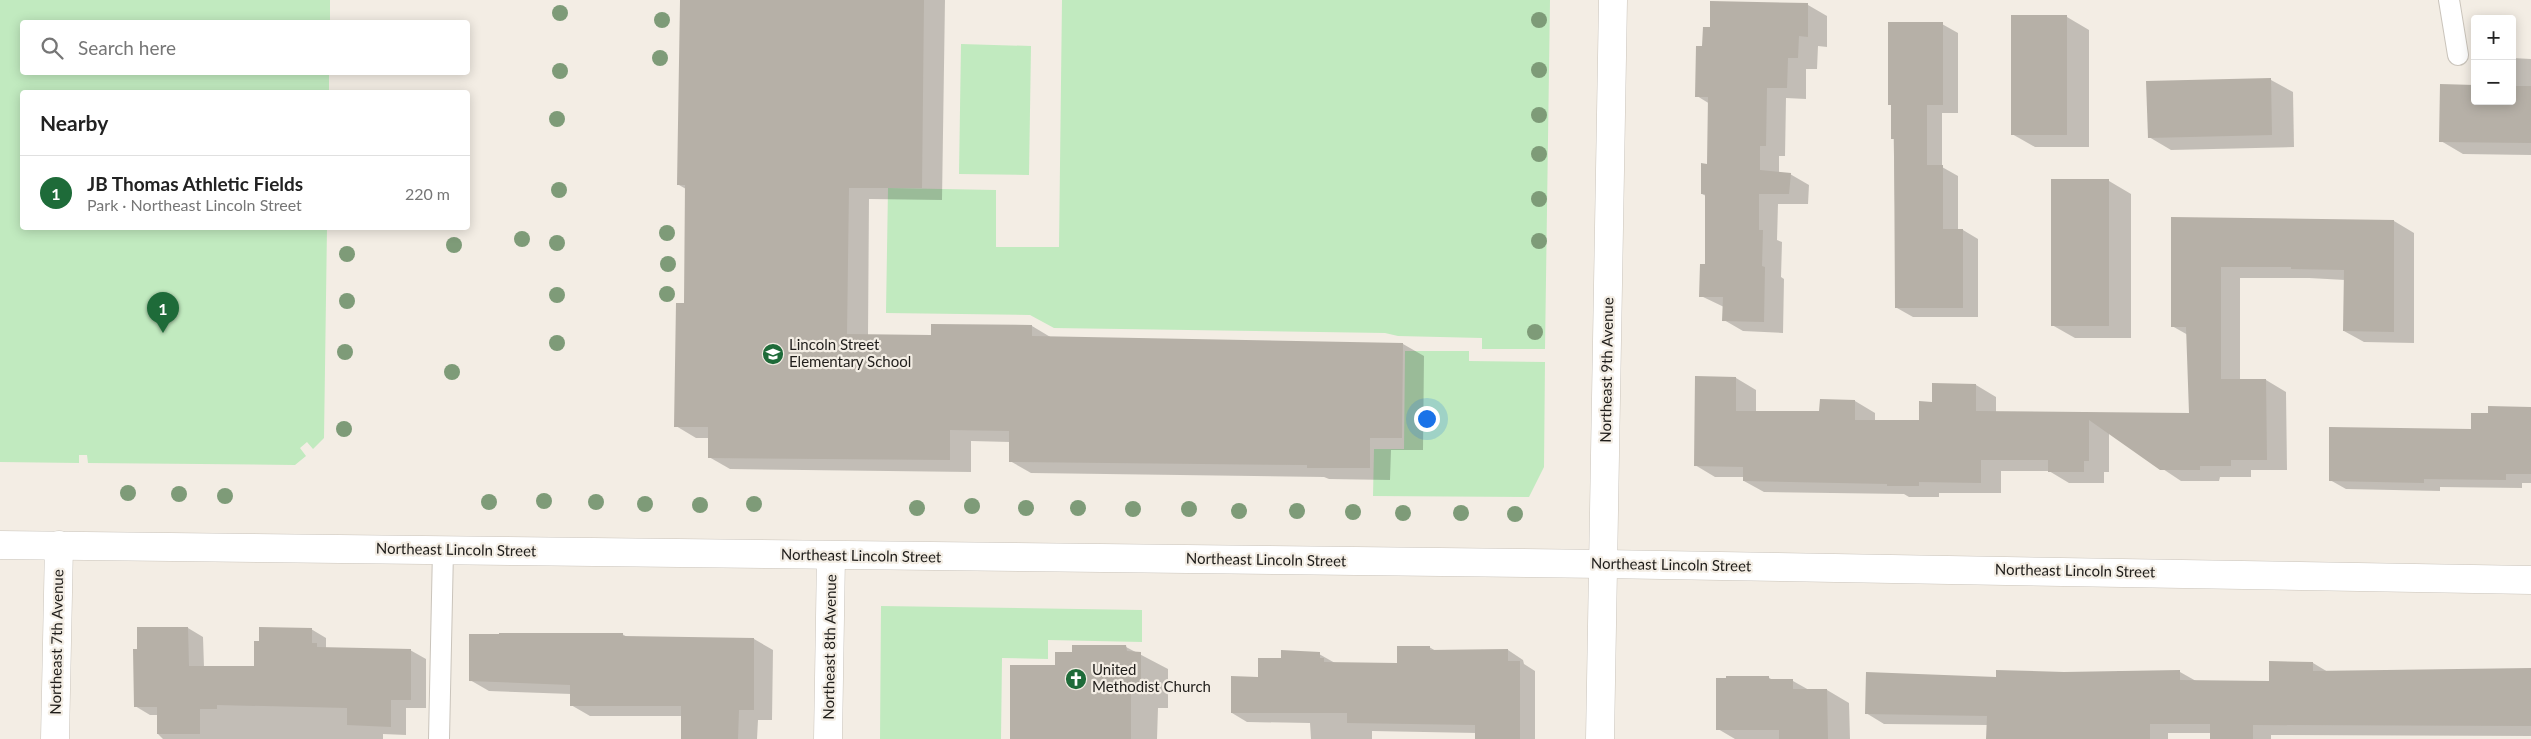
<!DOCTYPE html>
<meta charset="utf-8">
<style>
body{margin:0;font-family:Lato,sans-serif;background:#f6f6f6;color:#222}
.controls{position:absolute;right:15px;top:15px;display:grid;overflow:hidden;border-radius:5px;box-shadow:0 2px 12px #0003}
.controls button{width:45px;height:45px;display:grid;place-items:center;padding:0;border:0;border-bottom:1px solid #e0e0e0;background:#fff;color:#222;font:25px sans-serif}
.you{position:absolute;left:1426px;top:418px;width:18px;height:18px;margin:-12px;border:4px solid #fff;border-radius:50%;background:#1a73e8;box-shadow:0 0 0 8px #1a73e833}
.badge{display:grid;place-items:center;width:32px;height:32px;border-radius:50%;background:#1e6b39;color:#fff;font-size:16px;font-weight:700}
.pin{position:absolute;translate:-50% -41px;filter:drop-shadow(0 1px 2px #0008)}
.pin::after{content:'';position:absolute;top:26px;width:18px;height:15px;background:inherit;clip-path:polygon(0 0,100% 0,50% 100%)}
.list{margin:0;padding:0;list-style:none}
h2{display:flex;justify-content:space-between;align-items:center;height:65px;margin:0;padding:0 20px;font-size:21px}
h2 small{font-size:16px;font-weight:400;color:#767676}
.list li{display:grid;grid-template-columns:32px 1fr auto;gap:15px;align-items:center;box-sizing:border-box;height:75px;padding:0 20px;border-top:1px solid #e0e0e0}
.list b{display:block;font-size:19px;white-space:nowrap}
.list p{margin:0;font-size:16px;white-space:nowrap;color:#767676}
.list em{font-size:16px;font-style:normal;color:#767676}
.icon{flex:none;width:28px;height:28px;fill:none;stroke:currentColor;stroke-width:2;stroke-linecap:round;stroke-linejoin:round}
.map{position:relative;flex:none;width:2531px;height:739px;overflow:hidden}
.search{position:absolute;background:#fff;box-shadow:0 2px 12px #0003;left:20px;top:20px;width:450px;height:55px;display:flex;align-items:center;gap:12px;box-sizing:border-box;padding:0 18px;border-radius:5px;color:#767676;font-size:19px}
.panel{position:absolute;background:#fff;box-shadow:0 2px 12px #0003;left:20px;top:90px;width:450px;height:140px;border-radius:5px}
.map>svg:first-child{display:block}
.green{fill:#c1eabf}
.shadow{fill:#0003}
.building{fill:#b6b0a7}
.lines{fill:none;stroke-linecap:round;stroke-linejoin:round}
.lane-casing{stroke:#cac4bb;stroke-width:22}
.street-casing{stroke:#cac4bb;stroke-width:29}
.secondary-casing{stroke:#cac4bb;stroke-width:29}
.lane{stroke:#fff;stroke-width:20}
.street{stroke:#fff;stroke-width:28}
.secondary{stroke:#fff;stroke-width:28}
.tree{fill:#7e9b78}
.labels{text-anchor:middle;stroke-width:4.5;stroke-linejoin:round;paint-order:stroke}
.poi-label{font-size:15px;fill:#1f1d1a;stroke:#f3ede4;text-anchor:start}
.street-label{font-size:15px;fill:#1f1d1a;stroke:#f3ede4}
</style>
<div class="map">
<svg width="2531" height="739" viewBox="0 0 2531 739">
<rect width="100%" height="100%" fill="#f3ede4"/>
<g class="green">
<polygon points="0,0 330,0 330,22 22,22 22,72 329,73 329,92 22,92 22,228 327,228 324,438 313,449 307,442 300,448 306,456 295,465 88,463 87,455 79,455 79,463 0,462"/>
<polygon points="1062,0 1550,0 1545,349 1482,349 1482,338 1398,336 1385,333 1054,328 1030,315 886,313 888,188 996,190 996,247 1059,247"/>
<polygon points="961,44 1031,46 1029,175 959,174"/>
<polygon points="1405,351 1469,351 1469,361 1545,362 1544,467 1529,497 1373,496 1374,449 1404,449"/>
<polygon points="881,606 1142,610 1142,642 1048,640 1048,659 1002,658 1001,739 880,739"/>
</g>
<g class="shadow">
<polygon points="681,0 945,0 942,200 869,199 868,335 933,336 1032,326 1052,338 1403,344 1424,356 1423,450 1391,450 1390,480 1329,479 1324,477 1031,473 1010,461 1010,442 971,441 971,472 730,469 709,457 710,438 696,438 676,426 685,304 686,189 679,185"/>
<polygon points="1711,3 1808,5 1827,16 1827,47 1818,46 1817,69 1806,69 1806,99 1786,98 1785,156 1779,156 1779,173 1790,174 1809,185 1808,204 1778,204 1777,240 1782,242 1781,277 1784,279 1783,333 1743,331 1724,320 1724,307 1701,296 1706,266 1706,196 1702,194 1708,166 1710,104 1697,96 1703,47 1711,28"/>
<polygon points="2012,17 2067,17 2089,30 2089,147 2035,147 2012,134"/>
<polygon points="1942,24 1958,33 1958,113 1942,113 1942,167 1958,176 1958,230 1963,230 1978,239 1978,317 1913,317 1897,308 1893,106"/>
<polygon points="2512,58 2531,59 2531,155 2463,154 2441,141 2475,101 2512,101"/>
<polygon points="2271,80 2293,92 2294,147 2171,150 2149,137"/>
<polygon points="2109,181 2131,194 2131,338 2075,338 2052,325"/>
<polygon points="2172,218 2394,221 2414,233 2414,343 2364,342 2344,331 2345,280 2309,278 2240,278 2240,380 2266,380 2286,392 2287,470 2251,470 2251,477 2220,477 2219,481 2181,481 2109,433 2109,472 2104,472 2104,483 2069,483 2049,471 2001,471 2001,493 1939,493 1939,497 1909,497 1904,494 1764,492 1744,481 1744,477 1715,477 1695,465 1736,378 1756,390 1756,412 1821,412 1855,401 1875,413 1875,422 1920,422 1934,403 1934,384 1976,385 1996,397 1996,412 2190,414 2188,335 2172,326"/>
<polygon points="2531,408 2531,483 2522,483 2522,488 2440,487 2440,491 2346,489 2330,480 2472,431 2489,414"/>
<polygon points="188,628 203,637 204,667 256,667 311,629 326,638 326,649 410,650 426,659 426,708 406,708 406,735 383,734 383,739 163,739 158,734 158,715 150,715 135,706"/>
<polygon points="622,634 629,638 754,639 773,650 772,720 758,720 757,739 682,739 682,716 590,716 571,705 571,694 489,691 470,680"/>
<polygon points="1126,647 1168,669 1168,708 1158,708 1157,739 1011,739 1057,666 1073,653"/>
<polygon points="1429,647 1436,651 1508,650 1523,660 1524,664 1535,671 1535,739 1476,739 1476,733 1372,731 1372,739 1311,739 1310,723 1247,722 1232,713 1259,678 1283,659 1319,654 1335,663 1398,665"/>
<polygon points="2313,663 2328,672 2531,669 2531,736 2271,735 2271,739 2211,739 2212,733 2168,733 2168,739 1987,739 1987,725 1884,724 1866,713 1997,678 2117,674 2117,671 2180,672 2196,681 2270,682"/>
<polygon points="1768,677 1774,681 1793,681 1809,690 1827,690 1849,703 1850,739 1735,739 1718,729"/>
</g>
<g class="building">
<polygon points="680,0 924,0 922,188 849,188 847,334 931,335 931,324 1032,325 1032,336 1403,343 1402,438 1370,438 1370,468 1307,468 1307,465 1009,462 1009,431 950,430 950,460 708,458 708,427 674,427 676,303 684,303 685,185 677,185"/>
<polygon points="1710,1 1808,3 1808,37 1799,36 1798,58 1788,58 1787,88 1767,88 1766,146 1760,146 1760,170 1791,173 1789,194 1759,194 1759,230 1763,230 1762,266 1765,267 1764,322 1722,321 1723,297 1699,297 1700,264 1705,264 1705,194 1701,194 1701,163 1707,164 1708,97 1695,97 1696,46 1702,46 1703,27 1710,27"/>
<rect x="2011" y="15" width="56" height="120"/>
<polygon points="1888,22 1943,22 1943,105 1927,105 1927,165 1943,165 1943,229 1963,229 1963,308 1895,308 1894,139 1891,139 1891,105 1888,105"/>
<polygon points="2271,78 2272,135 2148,138 2146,81"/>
<polygon points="2440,84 2475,85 2475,101 2512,101 2512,86 2531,86 2531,143 2439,142"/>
<rect x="2051" y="179" width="58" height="147"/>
<polygon points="2171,217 2394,220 2394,332 2343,331 2344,270 2291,269 2291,267 2221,267 2221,379 2266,379 2267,460 2231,460 2231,466 2200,466 2200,470 2160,470 2089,420 2089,461 2084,461 2084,472 2048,472 2048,460 1981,460 1981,483 1919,482 1919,486 1887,486 1887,484 1743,481 1743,467 1694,466 1695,376 1736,377 1736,411 1819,411 1820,399 1855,400 1855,420 1919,420 1919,401 1932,402 1932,383 1976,384 1976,411 2189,413 2186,327 2171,327"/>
<polygon points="2488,406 2531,407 2531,474 2506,474 2506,480 2424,479 2424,483 2329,481 2329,427 2471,429 2471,413 2488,413"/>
<polygon points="137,627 188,627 189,666 254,666 254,641 259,641 259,627 312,628 312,643 317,643 317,647 411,649 411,700 391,700 391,727 347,725 347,708 217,705 217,709 200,709 200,734 157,734 157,707 134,707 133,649 137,649"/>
<polygon points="499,633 623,633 623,636 754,638 754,710 739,710 738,739 681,739 681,706 570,706 570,685 469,681 469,634 499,634"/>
<polygon points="1072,645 1126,645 1127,651 1141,652 1141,693 1131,693 1131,739 1010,739 1010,665 1055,665 1055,652 1072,652"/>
<polygon points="1397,646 1430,646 1430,650 1508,649 1508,661 1520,661 1520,739 1475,739 1475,725 1347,723 1347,713 1231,713 1231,676 1258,677 1258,658 1281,658 1281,650 1320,652 1320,658 1324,658 1324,662 1397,663"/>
<polygon points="2269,661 2313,662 2313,671 2531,668 2531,726 2253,725 2253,739 2210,739 2210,724 2150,724 2150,739 1986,739 1987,716 1865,714 1866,672 1996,677 1996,670 2064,672 2180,670 2180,680 2269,681"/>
<polygon points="1726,676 1769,676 1769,679 1793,679 1793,689 1827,689 1828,739 1779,739 1779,730 1716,730 1716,678 1726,678"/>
</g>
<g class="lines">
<g class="lane-casing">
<g id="lane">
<polyline points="2449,0 2458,55"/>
<polyline points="439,739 443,550"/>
</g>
</g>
<g class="street-casing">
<g id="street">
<polyline points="55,739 59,545"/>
<polyline points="828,739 831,556"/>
<polyline points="1600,739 1613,0"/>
</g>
</g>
<g class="secondary-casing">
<polyline id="secondary" points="0,545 1603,564 2531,580"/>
</g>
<use href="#lane" class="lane"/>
<use href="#street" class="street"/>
<use href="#secondary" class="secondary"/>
</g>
<g class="tree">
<circle cx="560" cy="13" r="8"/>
<circle cx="662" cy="20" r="8"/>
<circle cx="1539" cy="20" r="8"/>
<circle cx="660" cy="58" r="8"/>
<circle cx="1539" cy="70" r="8"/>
<circle cx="560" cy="71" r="8"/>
<circle cx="1539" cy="115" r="8"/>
<circle cx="557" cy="119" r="8"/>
<circle cx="1539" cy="154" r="8"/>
<circle cx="559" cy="190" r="8"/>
<circle cx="1539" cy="199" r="8"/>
<circle cx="667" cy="233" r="8"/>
<circle cx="522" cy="239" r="8"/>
<circle cx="1539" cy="241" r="8"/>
<circle cx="557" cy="243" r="8"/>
<circle cx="454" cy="245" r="8"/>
<circle cx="347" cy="254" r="8"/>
<circle cx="668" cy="264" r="8"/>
<circle cx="667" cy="294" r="8"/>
<circle cx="557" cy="295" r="8"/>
<circle cx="347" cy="301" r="8"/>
<circle cx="1535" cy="332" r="8"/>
<circle cx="557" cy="343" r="8"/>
<circle cx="345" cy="352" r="8"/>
<circle cx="452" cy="372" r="8"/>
<circle cx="344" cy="429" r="8"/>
<circle cx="128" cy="493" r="8"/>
<circle cx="179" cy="494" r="8"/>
<circle cx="225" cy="496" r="8"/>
<circle cx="544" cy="501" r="8"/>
<circle cx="489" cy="502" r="8"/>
<circle cx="596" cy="502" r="8"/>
<circle cx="645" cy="504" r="8"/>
<circle cx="754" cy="504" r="8"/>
<circle cx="700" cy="505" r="8"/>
<circle cx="972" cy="506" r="8"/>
<circle cx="917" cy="508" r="8"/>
<circle cx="1026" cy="508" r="8"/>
<circle cx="1078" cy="508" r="8"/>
<circle cx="1133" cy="509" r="8"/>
<circle cx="1189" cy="509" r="8"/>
<circle cx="1239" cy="511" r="8"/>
<circle cx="1297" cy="511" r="8"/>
<circle cx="1353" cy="512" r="8"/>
<circle cx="1403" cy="513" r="8"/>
<circle cx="1461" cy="513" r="8"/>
<circle cx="1515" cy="514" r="8"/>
</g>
<defs>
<g id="school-disc" transform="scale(1.125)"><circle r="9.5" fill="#1e6b39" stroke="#f3ede4"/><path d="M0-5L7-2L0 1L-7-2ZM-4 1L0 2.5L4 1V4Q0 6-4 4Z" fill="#fff"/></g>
<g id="church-disc" transform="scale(1.125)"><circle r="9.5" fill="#1e6b39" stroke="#f3ede4"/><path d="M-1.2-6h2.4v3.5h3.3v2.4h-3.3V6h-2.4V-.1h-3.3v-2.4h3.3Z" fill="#fff"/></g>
</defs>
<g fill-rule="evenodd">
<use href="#school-disc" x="773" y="354"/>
<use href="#church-disc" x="1076" y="679"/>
</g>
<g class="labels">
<g class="poi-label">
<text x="789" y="350">Lincoln Street<tspan x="789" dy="17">Elementary School</tspan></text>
<text x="1092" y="675">United<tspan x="1092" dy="17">Methodist Church</tspan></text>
</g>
<g class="street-label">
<text transform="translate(1607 370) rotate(-89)" y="5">Northeast 9th Avenue</text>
<text transform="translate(456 550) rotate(1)" y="5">Northeast Lincoln Street</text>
<text transform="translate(861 556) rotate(1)" y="5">Northeast Lincoln Street</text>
<text transform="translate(1266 560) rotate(1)" y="5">Northeast Lincoln Street</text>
<text transform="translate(1671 565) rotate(1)" y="5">Northeast Lincoln Street</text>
<text transform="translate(2075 571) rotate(1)" y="5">Northeast Lincoln Street</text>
<text transform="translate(57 642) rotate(-89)" y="5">Northeast 7th Avenue</text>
<text transform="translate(830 647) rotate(-89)" y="5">Northeast 8th Avenue</text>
</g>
</g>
</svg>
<div class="controls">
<button>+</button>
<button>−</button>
</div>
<div class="you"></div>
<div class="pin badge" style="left:163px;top:333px">1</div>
<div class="search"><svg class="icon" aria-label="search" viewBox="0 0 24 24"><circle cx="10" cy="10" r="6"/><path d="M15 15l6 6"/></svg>Search here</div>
<section class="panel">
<h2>Nearby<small></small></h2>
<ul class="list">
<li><span class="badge">1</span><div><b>JB Thomas Athletic Fields</b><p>Park · Northeast Lincoln Street</p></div><em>220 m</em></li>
</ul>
</section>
</div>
